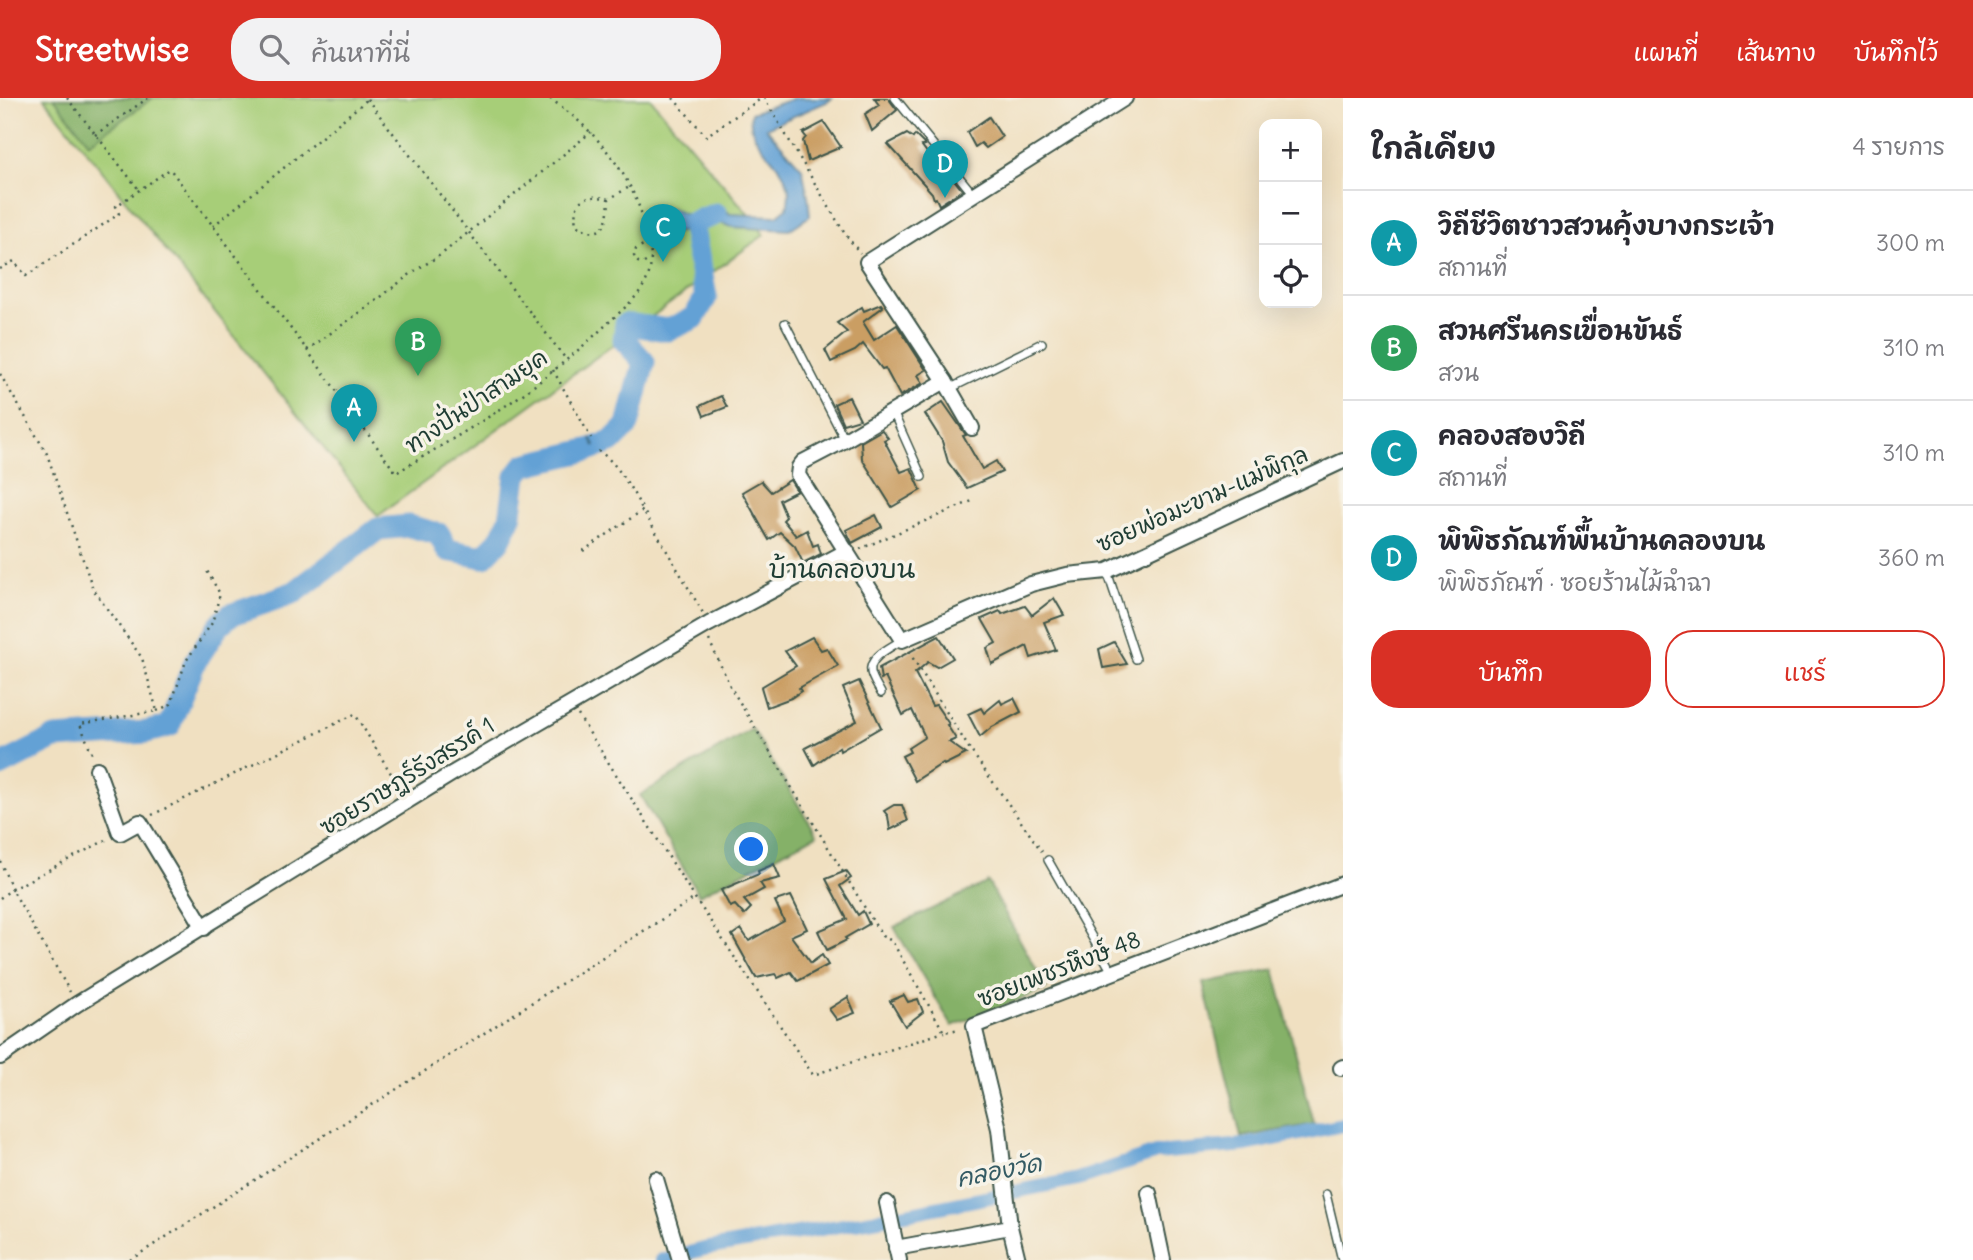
<!DOCTYPE html>
<html lang="th">
<meta charset="utf-8">
<style>
body{margin:0;font-family:Delius,"Playpen Sans Thai",sans-serif;background:#f2f2f3;color:#2b2b33}
.controls{position:absolute;right:21px;top:21px;display:grid;overflow:hidden;border-radius:14px;box-shadow:0 7px 28px #0002}
.controls button{width:63px;height:63px;display:grid;place-items:center;padding:0;border:0;border-bottom:2px solid #e1e1e2;background:#fff;color:#2b2b33;font:35px sans-serif}
.you{position:absolute;left:752px;top:752px;width:24px;height:24px;margin:-18px;border:5px solid #fff;border-radius:50%;background:#1a73e8;box-shadow:0 0 0 10px #1a73e833}
.badge{display:grid;place-items:center;width:46px;height:46px;border-radius:50%;background:#d93025;color:#fff;font-size:23px;font-weight:700}
.pin{position:absolute;translate:-50% -58px;filter:drop-shadow(0 2px 4px #0008)}
.pin::after{content:'';position:absolute;top:37px;width:24px;height:21px;background:inherit;clip-path:polygon(0 0,100% 0,50% 100%)}
.list{margin:0;padding:0;list-style:none}
h2{display:flex;justify-content:space-between;align-items:center;height:91px;margin:0;padding:0 28px;font-size:30px}
h2 small{font-size:23px;font-weight:400;color:#7c7c81}
.list li{display:grid;grid-template-columns:46px 1fr auto;gap:21px;align-items:center;box-sizing:border-box;height:105px;padding:0 28px;border-top:2px solid #e1e1e2}
.list b{display:block;font-size:26px;white-space:nowrap}
.list p{margin:0;font-size:23px;white-space:nowrap;color:#7c7c81}
.list em{font-size:23px;font-style:normal;color:#7c7c81}
.actions{display:flex;gap:14px;padding:21px 28px}
.actions a{flex:1;padding:16px 0;border:2px solid #d93025;border-radius:28px;text-align:center;font-size:24px;color:#d93025}
.actions .main{background:#d93025;color:#fff}
.icon{flex:none;width:38px;height:38px;fill:none;stroke:currentColor;stroke-width:2;stroke-linecap:round;stroke-linejoin:round}
.map{position:relative;flex:none;width:1343px;height:1162px;overflow:hidden}
header{display:flex;align-items:center;gap:42px;box-sizing:border-box;height:98px;padding:0 35px;background:#d93025;color:#fff}
header strong{font-size:33px}
nav{display:flex;gap:38px;margin-inline-start:auto;font-size:24px}
.search{width:490px;height:63px;background:#f2f2f3;display:flex;align-items:center;gap:18px;box-sizing:border-box;padding:0 24px;border-radius:28px;color:#7c7c81;font-size:26px}
main{display:flex}
aside{flex:1;background:#fff}
.map>svg:first-child{display:block}
.green{fill:#a7ce78;stroke:#638656;stroke-width:2}
.forest{fill:#85b168;stroke:#52774e;stroke-width:2}
.water{fill:#64a1d5;stroke:#426f84;stroke-width:2}
.lines{fill:none;stroke-linecap:round;stroke-linejoin:round}
.canal{stroke:#64a1d5;stroke-width:14}
.river{stroke:#64a1d5;stroke-width:23}
.ferry{stroke:#345b64;stroke-width:2;stroke-dasharray:9 7;stroke-linecap:butt}
.building{fill:#ca9e64}
.lane-casing{stroke:#3e5549;stroke-width:10}
.street-casing{stroke:#3e5549;stroke-width:18}
.path{stroke:#3e5549;stroke-width:2.5;stroke-dasharray:2 5;stroke-linecap:butt}
.lane{stroke:#fff;stroke-width:7}
.street{stroke:#fff;stroke-width:14}
.labels{text-anchor:middle;stroke-width:7;stroke-linejoin:round;paint-order:stroke}
.street-label{font-size:23px;fill:#1f3d34;stroke:#f7f3e8}
.water-label{font-size:24px;font-style:italic;fill:#345b64;stroke:#f7f3e8}
.quarter-label{font-size:26px;fill:#1f3d34;stroke:#f7f3e8}
</style>
<header>
<strong>Streetwise</strong>
<div class="search"><svg class="icon" aria-label="search" viewBox="0 0 24 24"><circle cx="10" cy="10" r="6"/><path d="M15 15l6 6"/></svg>ค้นหาที่นี่</div>
<nav><a>แผนที่</a><a>เส้นทาง</a><a>บันทึกไว้</a></nav>
</header>
<main>
<div class="map">
<svg width="1343" height="1162" viewBox="0 0 1343 1162">
<rect width="100%" height="100%" fill="#f7f3e8"/>
<filter id="ink" filterUnits="userSpaceOnUse"><feTurbulence type="fractalNoise" baseFrequency=".0143" numOctaves="2"/><feDisplacementMap in="SourceGraphic" scale="14" xChannelSelector="R" yChannelSelector="G"/><feConvolveMatrix kernelMatrix="1 2 1 2 8 2 1 2 1" color-interpolation-filters="sRGB"/></filter>
<filter id="wash" filterUnits="userSpaceOnUse"><feTurbulence type="fractalNoise" baseFrequency=".00686" numOctaves="4" result="noise"/><feDisplacementMap in="SourceGraphic" scale="28" xChannelSelector="R" yChannelSelector="G"/><feGaussianBlur stdDeviation="1.57" result="paint"/><feColorMatrix in="noise" values="0 0 0 0 0 0 0 0 0 0 0 0 0 0 0 0 0 1.4 0 .05"/><feComposite in="paint" operator="in"/></filter>
<g filter="url(#wash)">
<rect width="100%" height="100%" fill="#f0e0c1"/>
<polygon class="green" points="44,0 650,0 749,117 730,116 720,107 693,120 670,110 657,109 654,122 668,137 718,124 732,129 760,131 764,137 378,418"/>
<g class="forest">
<polygon points="54,0 153,0 89,45"/>
<polygon points="752,631 817,737 699,797 640,697"/>
<polygon points="988,784 1047,891 952,928 894,829"/>
<polygon points="1274,871 1314,1026 1241,1039 1203,885"/>
</g>
<path class="water" d="M795,0H832L829,3L766,30L802,70L808,98L810,118L789,132L732,129L718,124L668,137L654,122L656,109L670,110L693,120L720,107L730,116L749,117L777,118L787,110C788,105 789,98 789,93C786,62 746,49 751,15Z"/>
<g class="lines">
<polyline class="canal" points="662,1162 704,1151 896,1118 1078,1081 1156,1055 1245,1047 1343,1027"/>
<polyline class="river" points="0,668 55,640 147,634 169,628 195,564 219,527 230,517 295,494 378,431 409,428 439,436 447,452 483,459 499,443 510,421 516,378 525,367 588,352 611,344 628,327 644,264 624,242 626,226 668,232 694,220 706,199 692,125 716,116"/>
<polyline class="ferry" points="591,340 598,353"/>
</g>
<g id="blocks">
<g class="building">
<polygon points="874,0 888,0 897,12 872,33 865,16 879,7"/>
<polygon points="989,19 1002,39 986,50 981,45 975,49 967,34"/>
<polygon points="824,24 841,49 808,63 803,43 806,39 803,35"/>
<polygon points="907,36 913,40 915,37 925,47 922,48 947,81 951,78 962,92 939,107 936,100 934,101 932,95 888,46"/>
<polygon points="881,206 883,209 863,224 874,242 897,227 926,272 918,277 923,285 900,298 885,270 882,271 863,246 855,253 831,264 825,252 847,234 837,225 862,209 864,213"/>
<polygon points="721,298 727,309 704,318 700,308"/>
<polygon points="849,299 860,321 843,326 834,306"/>
<polygon points="943,304 966,337 963,338 982,371 996,363 1002,374 967,390 948,364 942,343 925,316"/>
<polygon points="882,332 888,340 884,342 901,374 911,370 921,392 892,409 862,361 861,344"/>
<polygon points="790,382 797,393 779,402 786,419 783,422 796,438 807,432 813,448 818,446 821,456 803,465 795,448 780,434 769,442 742,394 761,383 771,394"/>
<polygon points="876,417 882,429 852,445 846,432"/>
<polygon points="1054,500 1064,517 1044,524 1056,552 1031,560 1027,548 992,566 987,550 996,545 982,521 1000,513 1002,516 1025,508 1032,517"/>
<polygon points="939,538 953,560 937,569 928,564 915,575 932,608 936,607 949,626 947,627 956,641 949,644 966,656 944,667 943,665 915,683 902,658 910,654 908,650 925,639 912,612 903,617 885,579 881,581 879,570"/>
<polygon points="812,539 821,552 827,550 838,568 799,590 801,593 791,600 767,609 761,589 796,568 785,553"/>
<polygon points="1114,544 1127,566 1103,570 1099,551"/>
<polygon points="859,583 881,629 840,653 839,649 814,667 805,650 857,623 843,590"/>
<polygon points="1014,600 1021,614 992,629 980,639 968,616 981,610 984,615 1000,602 1002,606"/>
<polygon points="894,707 902,707 908,723 890,732 888,718 884,713"/>
<polygon points="774,766 780,780 760,785 764,791 744,802 751,810 744,817 735,807 730,809 721,792 759,776 758,773"/>
<polygon points="846,773 851,780 840,788 858,817 863,813 869,826 845,840 847,842 827,852 818,833 847,821 826,781"/>
<polygon points="791,798 807,831 791,838 811,865 822,857 828,867 798,883 791,874 778,880 775,876 756,880 732,837 741,831 749,843 784,823 775,803"/>
<polygon points="904,897 908,904 918,901 923,914 905,928 890,903"/>
<polygon points="848,899 855,915 837,922 829,911"/>
</g>
</g>
</g>
<g filter="url(#ink)">
<use href="#blocks" fill-opacity="0" stroke="#3e5549" stroke-width="2"/>
<g class="lines">
<g class="lane-casing">
<g id="lane">
<polyline points="895,0 973,96"/>
<polyline points="785,225 845,342"/>
<polyline points="949,291 1042,245"/>
<polyline points="893,314 922,379"/>
<polyline points="1107,473 1136,561"/>
<path d="M881,595C878,589 872,581 871,574C868,559 892,549 902,542"/>
<polyline points="1048,762 1113,876"/>
<polyline points="1326,1096 1342,1162"/>
</g>
</g>
<g class="street-casing">
<g id="street">
<polyline points="1125,0 867,164 945,283 845,342 803,364 799,369 798,377 902,542 1031,486 1067,477 1107,473 1343,363"/>
<polyline points="945,283 972,330"/>
<polyline points="97,671 120,735 140,724 204,830"/>
<polyline points="0,959 77,906 453,675 709,526 847,453"/>
<polyline points="1341,970 1343,969"/>
<polyline points="656,1081 680,1162"/>
<polyline points="1149,1095 1163,1162"/>
<polyline points="887,1105 899,1162"/>
<polyline points="896,1150 1010,1129"/>
<polyline points="1018,1162 1010,1129 999,1031 974,928 1343,786"/>
</g>
</g>
<g class="path">
<polyline points="67,0 140,93"/>
<polyline points="673,0 706,38 762,0"/>
<polyline points="764,0 845,136 860,155"/>
<polyline points="367,1 565,260"/>
<polyline points="95,37 148,0"/>
<path d="M609,101C586,95 572,101 576,127C604,144 608,125 609,101L631,88"/>
<polyline points="213,128 369,0"/>
<polyline points="649,149 643,147 636,151 634,158 638,164 644,165 651,161"/>
<path d="M0,171L14,163L26,178L119,116L116,108L170,71L307,252L396,375C440,348 485,323 527,293C555,272 583,249 608,225C622,212 640,198 647,181C653,167 651,153 648,139C636,81 598,33 549,0"/>
<polyline points="307,252 373,205 413,174 442,156 591,34"/>
<polyline points="553,272 591,340"/>
<polyline points="0,276 47,356 93,491 142,560 157,613 80,626 93,658"/>
<path d="M598,353C617,363 632,393 643,412"/>
<polyline points="860,451 972,403"/>
<polyline points="583,453 643,412 703,515"/>
<polyline points="709,542 731,590 882,838 892,843 944,934 960,931"/>
<polyline points="909,554 969,650 1043,755"/>
<polyline points="157,613 171,606 186,563 212,525 220,496 206,471"/>
<polyline points="578,617 695,800 813,977 944,934"/>
<polyline points="152,717 355,616 401,692"/>
<polyline points="0,763 12,791 70,894"/>
<polyline points="0,800 12,791 108,741"/>
<polyline points="130,1162 695,800"/>
</g>
<use href="#lane" class="lane"/>
<use href="#street" class="street"/>
</g>
</g>
<g class="labels">
<g class="street-label">
<text transform="translate(476 303) rotate(-34)" y="8">ทางปั่นป่าสามยุค</text>
<text transform="translate(1202 401) rotate(-24)" y="8">ซอยพ่อมะขาม-แม่พิกุล</text>
<text transform="translate(407 678) rotate(-32)" y="8">ซอยราษฎร์รังสรรค์ 1</text>
<text transform="translate(1059 871) rotate(-21)" y="8">ซอยเพชรหึงษ์ 48</text>
</g>
<g class="water-label">
<text transform="translate(999 1073) rotate(-11)" y="8">คลองวัด</text>
</g>
<g class="quarter-label">
<text x="842" y="480">บ้านคลองบน</text>
</g>
</g>
</svg>
<div class="controls">
<button>+</button>
<button>−</button>
<button><svg class="icon" aria-label="locate" viewBox="0 0 24 24"><circle cx="12" cy="12" r="6"/><path d="M12 2v4M12 18v4M2 12h4M18 12h4"/></svg></button>
</div>
<div class="you"></div>
<div class="pin badge" style="left:354px;top:344px;background:#0f9aa8">A</div>
<div class="pin badge" style="left:418px;top:278px;background:#2e9e5b">B</div>
<div class="pin badge" style="left:663px;top:164px;background:#0f9aa8">C</div>
<div class="pin badge" style="left:945px;top:100px;background:#0f9aa8">D</div>
</div>
<aside>
<h2>ใกล้เคียง<small>4 รายการ</small></h2>
<ul class="list">
<li><span class="badge" style="background:#0f9aa8">A</span><div><b>วิถีชีวิตชาวสวนคุ้งบางกระเจ้า</b><p>สถานที่</p></div><em>300 m</em></li>
<li><span class="badge" style="background:#2e9e5b">B</span><div><b>สวนศรีนครเขื่อนขันธ์</b><p>สวน</p></div><em>310 m</em></li>
<li><span class="badge" style="background:#0f9aa8">C</span><div><b>คลองสองวิถี</b><p>สถานที่</p></div><em>310 m</em></li>
<li><span class="badge" style="background:#0f9aa8">D</span><div><b>พิพิธภัณฑ์พื้นบ้านคลองบน</b><p>พิพิธภัณฑ์ · ซอยร้านไม้ฉำฉา</p></div><em>360 m</em></li>
</ul>
<div class="actions"><a class="main">บันทึก</a><a>แชร์</a></div>
</aside>
</main>
